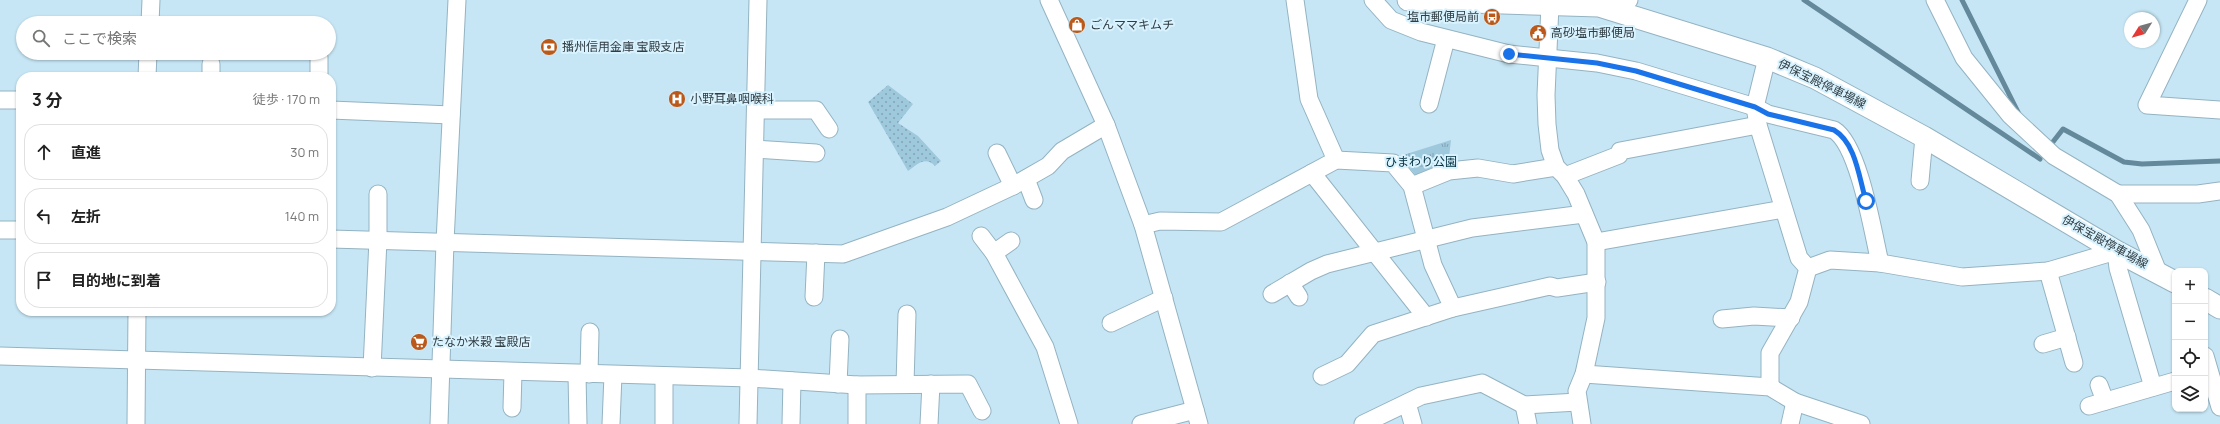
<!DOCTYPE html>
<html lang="ja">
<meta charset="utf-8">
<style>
body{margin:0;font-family:Manrope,"Noto Sans JP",sans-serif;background:#f2f2f2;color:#222}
.controls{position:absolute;right:12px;bottom:12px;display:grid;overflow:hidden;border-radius:8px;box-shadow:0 1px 3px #0004}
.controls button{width:36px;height:36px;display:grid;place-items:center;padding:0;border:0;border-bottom:1px solid #e0e0e0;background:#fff;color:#222;font:20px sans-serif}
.compass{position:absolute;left:2124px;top:12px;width:36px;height:36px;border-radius:50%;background:#fff;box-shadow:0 1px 3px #0004;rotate:233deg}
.stop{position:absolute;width:12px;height:12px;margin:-9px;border:3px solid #1a73e8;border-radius:50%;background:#fff}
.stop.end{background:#1a73e8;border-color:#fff;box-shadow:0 1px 4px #0008}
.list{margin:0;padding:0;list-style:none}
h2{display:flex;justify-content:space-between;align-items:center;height:52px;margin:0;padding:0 16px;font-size:17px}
h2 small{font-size:13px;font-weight:400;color:#767676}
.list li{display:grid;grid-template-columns:26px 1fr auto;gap:12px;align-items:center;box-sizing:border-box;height:56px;margin:0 8px 8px;padding:0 8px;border:1px solid #e0e0e0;border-radius:16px}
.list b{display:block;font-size:15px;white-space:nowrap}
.list em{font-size:13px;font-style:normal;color:#767676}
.icon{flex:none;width:22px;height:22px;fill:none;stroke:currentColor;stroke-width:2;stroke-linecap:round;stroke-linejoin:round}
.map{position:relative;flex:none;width:2220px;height:424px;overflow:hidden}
.search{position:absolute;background:#fff;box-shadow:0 1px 3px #0004;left:16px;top:16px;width:320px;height:44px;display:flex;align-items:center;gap:10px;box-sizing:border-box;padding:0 14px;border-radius:22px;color:#767676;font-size:15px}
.panel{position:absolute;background:#fff;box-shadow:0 1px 3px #0004;left:16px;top:72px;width:320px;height:244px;border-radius:16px}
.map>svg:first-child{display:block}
.grass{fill:url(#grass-dots)}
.park{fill:url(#park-tufts)}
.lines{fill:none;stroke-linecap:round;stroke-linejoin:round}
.stream{stroke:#64899a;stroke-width:5}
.minor-casing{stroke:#94b3c2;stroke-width:19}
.major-casing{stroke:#94b3c2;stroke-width:23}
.minor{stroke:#fff;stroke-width:17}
.major{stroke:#fff;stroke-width:21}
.route{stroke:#1a73e8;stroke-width:5}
.labels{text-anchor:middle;stroke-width:4;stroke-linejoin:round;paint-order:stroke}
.poi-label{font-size:12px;fill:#303d43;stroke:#d8f2fe;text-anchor:start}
.street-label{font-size:12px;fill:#303d43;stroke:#d8f2fe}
.park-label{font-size:12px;fill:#022e3e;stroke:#d8f2fe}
</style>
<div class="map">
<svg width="2220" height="424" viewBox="0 0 2220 424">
<defs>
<pattern id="grass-dots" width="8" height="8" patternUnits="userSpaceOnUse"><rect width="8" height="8" fill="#9ec8dc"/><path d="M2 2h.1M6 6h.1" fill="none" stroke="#81a4b4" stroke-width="1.8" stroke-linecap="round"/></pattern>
<pattern id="park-tufts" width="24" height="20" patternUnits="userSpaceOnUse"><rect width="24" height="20" fill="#9ec8dc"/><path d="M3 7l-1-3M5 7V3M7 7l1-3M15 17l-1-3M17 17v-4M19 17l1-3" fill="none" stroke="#81a4b4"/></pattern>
</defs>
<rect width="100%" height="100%" fill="#c6e6f5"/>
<path class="grass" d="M888,85L913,104L898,123L918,136L941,161L935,166C925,156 918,164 908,171L868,102Z"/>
<polygon class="park" points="1451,140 1448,166 1417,177 1400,156"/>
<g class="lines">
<g class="stream">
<polyline points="1804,0 2040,159"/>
<polyline points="1962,0 2020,116"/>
<polyline points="2049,147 2063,129 2124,162 2142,164 2220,161"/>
</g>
<g class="minor-casing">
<g id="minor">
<polyline points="1049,0 1106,125 1143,225 1199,424"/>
<polyline points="1295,0 1309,99 1336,160"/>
<path d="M1373,0L1391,20L1421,32L1509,54L1597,63L1636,71L1755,107L1768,114L1834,130C1859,145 1873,233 1880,263"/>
<polyline points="1935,0 1964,58 2010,115 2054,156 2118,194 2141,230 2158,272"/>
<polyline points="2198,0 2147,105 2220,110"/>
<polyline points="1550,5 1546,95 1547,124 1550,150 1556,167 1565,176 1576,194 1596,242 1596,318 1584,374 1577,391 1582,424"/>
<polyline points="1599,6 1629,0"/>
<polyline points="150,23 151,0"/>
<polyline points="1767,58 1755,107 1758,125 1799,258 1808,268"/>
<polyline points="147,77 148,53"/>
<polyline points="211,77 211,64"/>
<polyline points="319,77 319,57"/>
<polyline points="0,100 21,100"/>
<polyline points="1429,104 1446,39"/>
<polyline points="331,110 451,115"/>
<polyline points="756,110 816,110 829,129"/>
<polyline points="755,149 816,153"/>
<polyline points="997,153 1013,186"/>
<polyline points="1312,173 1426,317"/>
<polyline points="1565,176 1619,155 1620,151 1758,125"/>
<polyline points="1026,179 1034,200"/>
<polyline points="1920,181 1924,137"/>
<polyline points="1412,186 1449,171 1478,168 1513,174 1556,167"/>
<polyline points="2118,194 2198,194 2220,191"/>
<polyline points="1143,225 1160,221 1221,222 1336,160 1393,163 1412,186 1433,265 1453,308"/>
<polyline points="0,230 21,230"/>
<polyline points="981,236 994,253 1045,347 1069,424"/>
<polyline points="331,239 843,254 947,217 1013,186 1048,166 1062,151 1106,125"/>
<polyline points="1596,242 1783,209"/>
<polyline points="994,253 1011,241"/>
<polyline points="1808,268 1830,260 1880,263 1962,277 2048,271 2116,251 2118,268 2153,387"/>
<polyline points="2048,271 2074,363"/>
<polyline points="1290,283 1299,297"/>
<polyline points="1272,294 1311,271 1327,264 1472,228 1584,214"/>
<polyline points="814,297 816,253"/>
<polyline points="1722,319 1754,316 1791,318"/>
<polyline points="1111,323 1164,298"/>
<polyline points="2043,344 2067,337"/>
<polyline points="0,356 750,378 857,385 968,384 982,411"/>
<polyline points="2205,356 2220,407"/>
<polyline points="372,368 378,240 378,194"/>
<polyline points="577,374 578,424"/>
<polyline points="589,374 590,332"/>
<polyline points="1584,374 1770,387 1795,402 1861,424"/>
<polyline points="1322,376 1347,364 1373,334 1453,308 1550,286 1557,288 1597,282"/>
<polyline points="838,384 840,339"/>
<polyline points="905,384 907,314"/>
<polyline points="2099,385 2105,401"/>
<polyline points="1770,387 1770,353 1799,302 1808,268"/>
<polyline points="1407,403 1413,424"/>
<polyline points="1524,405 1528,424"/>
<polyline points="2089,406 2175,381"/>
<polyline points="512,408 513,372"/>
<polyline points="136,424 137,311"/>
<polyline points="439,424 445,242 457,0"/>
<polyline points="611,424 613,375"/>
<polyline points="664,424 664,376"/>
<polyline points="748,424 758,0"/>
<polyline points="791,424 792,381"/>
<polyline points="857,424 857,385"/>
<polyline points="929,424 931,384"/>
<polyline points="1141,424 1195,410"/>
<polyline points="1363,424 1421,396 1482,383 1524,405 1578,402"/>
<polyline points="1790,424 1795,402"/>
</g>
</g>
<g class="major-casing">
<g id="major">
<polyline points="1408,0 1599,6 1767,58 1815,78 1924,137 2116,251 2175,282"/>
<polyline points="2205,299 2220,308"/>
</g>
</g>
<use href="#minor" class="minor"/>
<use href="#major" class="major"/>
</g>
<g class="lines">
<path class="route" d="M1509,54L1597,63L1636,71L1755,107L1768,114L1834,130C1856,143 1859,178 1866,201"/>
</g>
<defs>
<g id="bus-disc" transform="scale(0.9)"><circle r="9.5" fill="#ba5919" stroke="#d8f2fe"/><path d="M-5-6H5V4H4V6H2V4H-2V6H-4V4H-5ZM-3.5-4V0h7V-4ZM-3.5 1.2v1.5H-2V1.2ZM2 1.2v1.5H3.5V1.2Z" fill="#fff"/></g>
<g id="shop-disc" transform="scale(0.9)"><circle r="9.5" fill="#ba5919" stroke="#d8f2fe"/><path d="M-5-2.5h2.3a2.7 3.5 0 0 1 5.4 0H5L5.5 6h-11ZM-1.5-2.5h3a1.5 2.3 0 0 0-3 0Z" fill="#fff"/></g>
<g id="civic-disc" transform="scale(0.9)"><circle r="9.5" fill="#ba5919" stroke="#d8f2fe"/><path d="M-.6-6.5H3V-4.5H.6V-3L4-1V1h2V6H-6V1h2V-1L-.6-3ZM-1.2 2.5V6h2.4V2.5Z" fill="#fff"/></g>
<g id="bank-disc" transform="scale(0.9)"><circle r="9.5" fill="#ba5919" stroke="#d8f2fe"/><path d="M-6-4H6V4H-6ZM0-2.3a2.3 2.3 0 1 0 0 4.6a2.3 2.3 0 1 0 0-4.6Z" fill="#fff"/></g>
<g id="hospital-disc" transform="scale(0.9)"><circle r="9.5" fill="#ba5919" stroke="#d8f2fe"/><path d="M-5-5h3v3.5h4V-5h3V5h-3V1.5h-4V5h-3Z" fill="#fff"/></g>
<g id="supermarket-disc" transform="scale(0.9)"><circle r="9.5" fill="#ba5919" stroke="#d8f2fe"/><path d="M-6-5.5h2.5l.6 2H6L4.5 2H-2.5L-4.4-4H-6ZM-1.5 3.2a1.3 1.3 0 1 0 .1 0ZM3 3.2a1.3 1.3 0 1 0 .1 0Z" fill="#fff"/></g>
</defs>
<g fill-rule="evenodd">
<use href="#bus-disc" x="1492" y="17"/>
<use href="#shop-disc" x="1077" y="25"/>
<use href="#civic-disc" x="1538" y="33"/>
<use href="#bank-disc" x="549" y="47"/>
<use href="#hospital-disc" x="677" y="99"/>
<use href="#supermarket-disc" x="419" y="342"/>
</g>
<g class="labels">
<g class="poi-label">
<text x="1479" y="21" text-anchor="end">塩市郵便局前</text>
<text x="1090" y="29">ごんママキムチ</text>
<text x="1551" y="37">高砂塩市郵便局</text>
<text x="562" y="51">播州信用金庫 宝殿支店</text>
<text x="690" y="103">小野耳鼻咽喉科</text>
<text x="432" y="346">たなか米穀 宝殿店</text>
</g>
<g class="street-label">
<text transform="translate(1822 84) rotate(26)" y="4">伊保宝殿停車場線</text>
<text transform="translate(2105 242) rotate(29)" y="4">伊保宝殿停車場線</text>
</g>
<g class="park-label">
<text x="1421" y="166">ひまわり公園</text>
</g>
</g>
</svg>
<div class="controls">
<button>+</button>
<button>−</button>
<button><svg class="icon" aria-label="locate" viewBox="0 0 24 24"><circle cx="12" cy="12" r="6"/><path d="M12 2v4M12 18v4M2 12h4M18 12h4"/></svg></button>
<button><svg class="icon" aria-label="layers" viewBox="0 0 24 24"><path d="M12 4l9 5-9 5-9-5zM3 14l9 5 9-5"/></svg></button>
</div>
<svg class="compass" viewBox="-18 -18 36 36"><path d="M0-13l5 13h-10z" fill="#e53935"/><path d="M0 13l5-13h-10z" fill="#767676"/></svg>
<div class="stop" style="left:1866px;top:201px"></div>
<div class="stop end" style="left:1509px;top:54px"></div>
<div class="search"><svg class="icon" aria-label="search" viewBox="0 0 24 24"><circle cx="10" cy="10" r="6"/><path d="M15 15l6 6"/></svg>ここで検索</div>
<section class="panel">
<h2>3 分<small>徒歩 · 170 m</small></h2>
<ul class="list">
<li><svg class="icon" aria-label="ahead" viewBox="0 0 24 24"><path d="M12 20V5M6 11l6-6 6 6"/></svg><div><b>直進</b></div><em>30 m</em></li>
<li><svg class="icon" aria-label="left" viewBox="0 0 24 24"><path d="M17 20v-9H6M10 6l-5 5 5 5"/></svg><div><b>左折</b></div><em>140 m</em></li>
<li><svg class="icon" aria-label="arrive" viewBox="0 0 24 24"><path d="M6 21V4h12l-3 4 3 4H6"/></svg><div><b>目的地に到着</b></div></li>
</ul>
</section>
</div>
